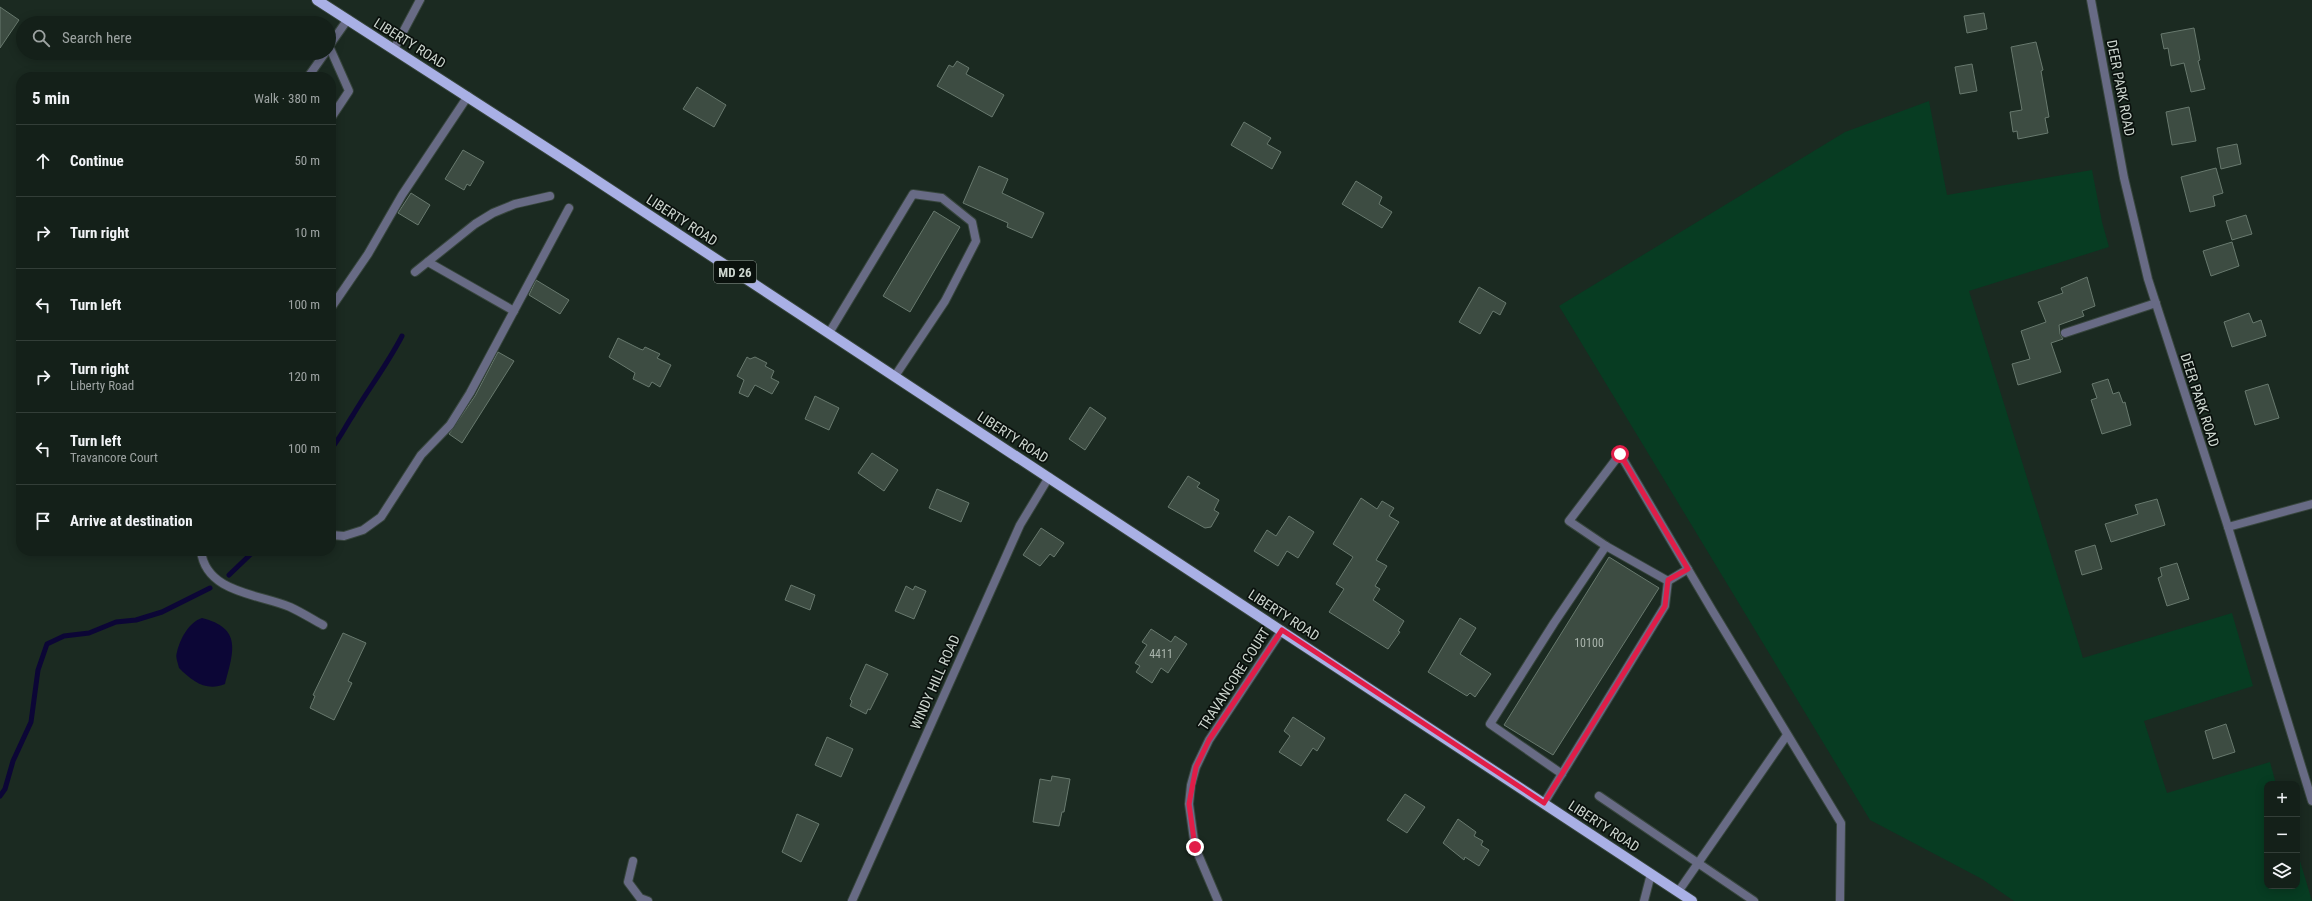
<!DOCTYPE html>
<meta charset="utf-8">
<style>
body{margin:0;font-family:"Roboto Condensed",sans-serif;background:#1d2822;color:#f1f3f6}
.controls{position:absolute;right:12px;bottom:12px;display:grid;overflow:hidden;border-radius:8px;box-shadow:0 2px 10px #0003}
.controls button{width:36px;height:36px;display:grid;place-items:center;padding:0;border:0;border-bottom:1px solid #333e38;background:#142019;color:#f1f3f6;font:20px sans-serif}
.stop{position:absolute;width:12px;height:12px;margin:-9px;border:3px solid #e11d48;border-radius:50%;background:#fff}
.stop.end{background:#e11d48;border-color:#fff;box-shadow:0 1px 4px #0008}
.list{margin:0;padding:0;list-style:none}
h2{display:flex;justify-content:space-between;align-items:center;height:52px;margin:0;padding:0 16px;font-size:17px}
h2 small{font-size:13px;font-weight:400;color:#9da3a2}
.list li{display:grid;grid-template-columns:26px 1fr auto;gap:12px;align-items:center;box-sizing:border-box;height:72px;padding:0 16px;border-top:1px solid #333e38}
.list b{display:block;font-size:15px;white-space:nowrap}
.list p{margin:0;font-size:13px;white-space:nowrap;color:#9da3a2}
.list em{font-size:13px;font-style:normal;color:#9da3a2}
.icon{flex:none;width:22px;height:22px;fill:none;stroke:currentColor;stroke-width:2;stroke-linecap:round;stroke-linejoin:round}
.map{position:relative;flex:none;width:2312px;height:901px;overflow:hidden}
.search{position:absolute;background:#142019;box-shadow:0 2px 10px #0003;left:16px;top:16px;width:320px;height:44px;display:flex;align-items:center;gap:10px;box-sizing:border-box;padding:0 14px;border-radius:22px;color:#9da3a2;font-size:15px}
.panel{position:absolute;background:#142019;box-shadow:0 2px 10px #0003;left:16px;top:72px;width:320px;height:484px;border-radius:16px}
.map>svg:first-child{display:block}
.green{fill:#073c22}
.water{fill:#0c0636}
.lines{fill:none;stroke-linecap:round;stroke-linejoin:round}
.stream{stroke:#0c0636;stroke-width:5}
.building{fill:#3d4c42;stroke:#68796e}
.service-casing{stroke:#37453d;stroke-width:10}
.minor-casing{stroke:#37453d;stroke-width:10}
.tertiary-casing{stroke:#37453d;stroke-width:10}
.primary-casing{stroke:#37453d;stroke-width:12}
.service{stroke:#686b85;stroke-width:8}
.minor{stroke:#686b85;stroke-width:8}
.tertiary{stroke:#686b85;stroke-width:8}
.primary{stroke:#a9b0e5;stroke-width:10}
.route{stroke:#e11d48;stroke-width:5}
.labels{text-anchor:middle;stroke-width:3.5;stroke-linejoin:round;paint-order:stroke}
.number-label{font-size:12px;fill:#a8b3ab}
.shield{fill:#0a110d;stroke:#929a94;stroke-width:1}
.shield-label{font-size:13px;font-weight:bold;fill:#ccd5ce}
.street-label{font-size:14px;fill:#ccd5ce;stroke:#0a110d}
</style>
<div class="map">
<svg width="2312" height="901" viewBox="0 0 2312 901">
<rect width="100%" height="100%" fill="#1b2a21"/>
<polygon class="green" points="1929,101 1947,195 2092,170 2102,222 2109,247 1969,291 2083,658 2232,613 2253,686 2144,721 2167,793 2270,762 2276,784 2267,784 2267,886 2297,886 2297,851 2312,901 2014,901 1982,879 1870,820 1559,306 1845,132"/>
<path class="water" d="M202,618C242,628 234,651 225,684C206,692 192,681 179,668C178,663 175,657 177,652C180,639 189,622 202,618Z"/>
<g class="lines">
<g class="stream">
<path d="M331,449C340,438 345,427 353,415C369,388 387,365 402,336"/>
<polyline points="229,575 254,551"/>
<polyline points="0,796 5,789 13,761 31,722 38,670 47,644 64,636 89,633 116,622 136,620 162,612 210,588"/>
</g>
</g>
<g class="building">
<polygon points="0,7 19,20 0,48"/>
<polygon points="1984,13 1987,29 1967,33 1964,16"/>
<polygon points="2194,28 2200,60 2198,61 2205,89 2191,92 2184,63 2171,66 2168,48 2164,49 2161,34"/>
<polygon points="2036,42 2043,70 2041,71 2049,117 2045,118 2048,133 2018,139 2017,131 2013,132 2010,112 2022,110 2011,47"/>
<polygon points="957,61 969,68 966,74 1004,95 992,117 937,86 949,65 953,67"/>
<polygon points="1972,64 1977,91 1960,94 1955,67"/>
<polygon points="697,87 726,105 714,127 683,109"/>
<polygon points="2189,107 2196,141 2172,145 2166,112"/>
<polygon points="1244,122 1271,138 1267,144 1281,152 1272,169 1231,145"/>
<polygon points="2237,144 2241,164 2221,169 2217,148"/>
<polygon points="463,150 484,162 470,186 467,184 464,190 445,179"/>
<polygon points="979,166 1008,179 1002,193 1044,213 1032,238 1007,227 1008,223 963,203"/>
<polygon points="2216,168 2223,193 2213,196 2215,206 2190,212 2181,177"/>
<polygon points="1356,181 1382,197 1379,204 1392,212 1382,228 1342,204"/>
<polygon points="411,193 430,205 418,225 398,213"/>
<polygon points="934,211 960,227 910,312 883,296"/>
<polygon points="2246,215 2252,234 2232,240 2226,221"/>
<polygon points="2232,242 2239,266 2211,276 2203,251"/>
<polygon points="2087,277 2095,306 2082,311 2084,316 2059,325 2060,334 2063,339 2051,343 2061,372 2018,385 2012,364 2030,359 2021,331 2046,322 2038,302 2063,293 2061,288"/>
<polygon points="536,280 569,300 560,314 529,295"/>
<polygon points="1479,287 1506,303 1500,315 1493,311 1480,334 1459,322"/>
<polygon points="2249,313 2253,323 2261,320 2266,336 2232,347 2224,322"/>
<polygon points="618,338 640,349 643,350 645,347 660,354 657,358 671,365 660,387 652,382 649,387 633,379 635,373 609,357"/>
<polygon points="498,352 514,361 462,443 449,434 475,396"/>
<polygon points="747,357 750,359 755,357 767,363 765,366 774,371 771,378 779,382 772,394 755,385 748,397 739,393 744,380 737,376"/>
<polygon points="2108,379 2113,394 2119,392 2123,403 2125,402 2131,425 2102,434 2091,400 2097,398 2092,384"/>
<polygon points="2268,384 2279,418 2255,425 2245,391"/>
<polygon points="815,396 839,408 829,430 805,419"/>
<polygon points="1090,407 1106,418 1085,450 1069,439"/>
<polygon points="872,453 898,470 884,491 858,473"/>
<polygon points="1188,476 1200,483 1197,487 1219,500 1214,510 1219,513 1211,527 1205,528 1168,507"/>
<polygon points="937,489 969,503 961,522 929,508"/>
<polygon points="1361,498 1377,509 1382,501 1394,508 1389,516 1399,522 1376,560 1387,566 1375,586 1380,589 1373,600 1404,621 1398,631 1400,632 1388,649 1329,612 1344,589 1336,584 1353,557 1333,544"/>
<polygon points="2157,499 2165,525 2111,542 2105,524 2138,514 2135,505"/>
<polygon points="1289,516 1314,532 1298,558 1287,551 1278,566 1254,551 1267,530 1276,536"/>
<polygon points="1041,528 1064,543 1054,557 1050,554 1040,566 1023,555"/>
<polygon points="2095,545 2102,569 2082,575 2075,551"/>
<polygon points="1609,557 1659,588 1553,755 1504,725"/>
<polygon points="2177,563 2189,599 2167,606 2158,578 2162,576 2160,568"/>
<polygon points="791,585 815,595 810,610 785,600"/>
<polygon points="906,586 913,590 915,586 926,591 914,619 895,611"/>
<polygon points="1460,618 1476,628 1460,654 1491,674 1475,697 1470,693 1467,696 1428,672"/>
<polygon points="1151,629 1171,642 1175,636 1187,644 1168,673 1161,668 1152,683 1136,672 1140,666 1135,663 1147,645 1142,642"/>
<polygon points="343,633 366,643 348,681 352,683 334,720 310,708 315,696 313,695"/>
<polygon points="866,664 888,674 870,710 868,709 866,714 850,706 852,701 850,699"/>
<polygon points="1293,717 1325,738 1317,751 1313,748 1301,766 1279,752 1290,736 1284,731"/>
<polygon points="2226,724 2235,752 2213,759 2205,731"/>
<polygon points="827,737 853,749 841,777 815,765"/>
<polygon points="1052,776 1070,779 1064,812 1062,812 1059,826 1033,822 1040,779 1051,781"/>
<polygon points="1405,794 1425,807 1407,833 1387,820"/>
<polygon points="797,814 819,824 801,862 782,852"/>
<polygon points="1458,819 1476,832 1474,836 1483,841 1481,845 1489,850 1479,866 1465,857 1464,860 1443,843"/>
</g>
<g class="lines">
<g class="service-casing">
<g id="service">
<polyline points="329,46 349,91 331,118"/>
<polyline points="329,46 348,19"/>
<polyline points="394,49 420,0"/>
<polyline points="308,77 325,53"/>
<polyline points="428,262 514,311"/>
<polyline points="415,272 475,224 493,213 515,204 550,196"/>
<polyline points="331,308 368,254 402,195 468,96"/>
<polyline points="829,333 913,194 942,198 972,222 976,241 945,301 895,376"/>
<polyline points="2065,333 2156,303"/>
<polyline points="331,535 344,536 363,530 381,517 421,455 450,425 470,393 569,208"/>
<path d="M201,551C206,593 259,594 290,607C301,612 312,619 323,625"/>
<polyline points="1668,581 1688,569"/>
<polyline points="1562,774 1490,724 1554,623 1606,546"/>
<polyline points="1599,796 1754,901"/>
<polyline points="1544,803 1665,606 1668,581 1606,546 1569,521 1620,454 1712,610 1841,823 1840,901"/>
<polyline points="633,861 628,882 640,898 648,901"/>
<polyline points="1678,892 1787,735"/>
</g>
</g>
<g class="minor-casing">
<g id="minor">
<polyline points="852,901 1020,525 1049,477"/>
<polyline points="1218,901 1195,847 1189,804 1191,785 1196,767 1209,740 1282,630"/>
<polyline points="1644,901 1651,874"/>
</g>
</g>
<g class="tertiary-casing">
<g id="tertiary">
<polyline points="2091,0 2124,178 2148,279 2228,527 2312,801"/>
<polyline points="2228,527 2312,504"/>
</g>
</g>
<g class="primary-casing">
<polyline id="primary" points="317,0 570,163 1692,901"/>
</g>
<use href="#service" class="service"/>
<use href="#minor" class="minor"/>
<use href="#tertiary" class="tertiary"/>
<use href="#primary" class="primary"/>
</g>
<g class="lines">
<polyline class="route" points="1195,847 1189,804 1196,767 1209,740 1282,630 1544,803 1665,606 1668,580 1688,569 1620,454"/>
</g>
<g class="labels">
<g class="number-label">
<text x="1589" y="647">10100</text>
<text x="1161" y="658">4411</text>
</g>
<rect class="shield" x="714" y="261" width="42" height="22" rx="3"/>
<g class="shield-label">
<text x="735" y="277">MD 26</text>
</g>
<g class="street-label">
<text transform="translate(410 43) rotate(32)" y="5">LIBERTY ROAD</text>
<text transform="translate(2121 88) rotate(79)" y="5">DEER PARK ROAD</text>
<text transform="translate(682 220) rotate(33)" y="5">LIBERTY ROAD</text>
<text transform="translate(2200 400) rotate(72)" y="5">DEER PARK ROAD</text>
<text transform="translate(1013 437) rotate(33)" y="5">LIBERTY ROAD</text>
<text transform="translate(1284 615) rotate(33)" y="5">LIBERTY ROAD</text>
<text transform="translate(1234 679) rotate(-57)" y="5">TRAVANCORE COURT</text>
<text transform="translate(935 682) rotate(-66)" y="5">WINDY HILL ROAD</text>
<text transform="translate(1604 826) rotate(33)" y="5">LIBERTY ROAD</text>
</g>
</g>
</svg>
<div class="controls">
<button>+</button>
<button>−</button>
<button><svg class="icon" aria-label="layers" viewBox="0 0 24 24"><path d="M12 4l9 5-9 5-9-5zM3 14l9 5 9-5"/></svg></button>
</div>
<div class="stop" style="left:1620px;top:454px"></div>
<div class="stop end" style="left:1195px;top:847px"></div>
<div class="search"><svg class="icon" aria-label="search" viewBox="0 0 24 24"><circle cx="10" cy="10" r="6"/><path d="M15 15l6 6"/></svg>Search here</div>
<section class="panel">
<h2>5 min<small>Walk · 380 m</small></h2>
<ul class="list">
<li><svg class="icon" aria-label="ahead" viewBox="0 0 24 24"><path d="M12 20V5M6 11l6-6 6 6"/></svg><div><b>Continue</b></div><em>50 m</em></li>
<li><svg class="icon" aria-label="right" viewBox="0 0 24 24"><path d="M7 20v-9h11M14 6l5 5-5 5"/></svg><div><b>Turn right</b></div><em>10 m</em></li>
<li><svg class="icon" aria-label="left" viewBox="0 0 24 24"><path d="M17 20v-9H6M10 6l-5 5 5 5"/></svg><div><b>Turn left</b></div><em>100 m</em></li>
<li><svg class="icon" aria-label="right" viewBox="0 0 24 24"><path d="M7 20v-9h11M14 6l5 5-5 5"/></svg><div><b>Turn right</b><p>Liberty Road</p></div><em>120 m</em></li>
<li><svg class="icon" aria-label="left" viewBox="0 0 24 24"><path d="M17 20v-9H6M10 6l-5 5 5 5"/></svg><div><b>Turn left</b><p>Travancore Court</p></div><em>100 m</em></li>
<li><svg class="icon" aria-label="arrive" viewBox="0 0 24 24"><path d="M6 21V4h12l-3 4 3 4H6"/></svg><div><b>Arrive at destination</b></div></li>
</ul>
</section>
</div>
